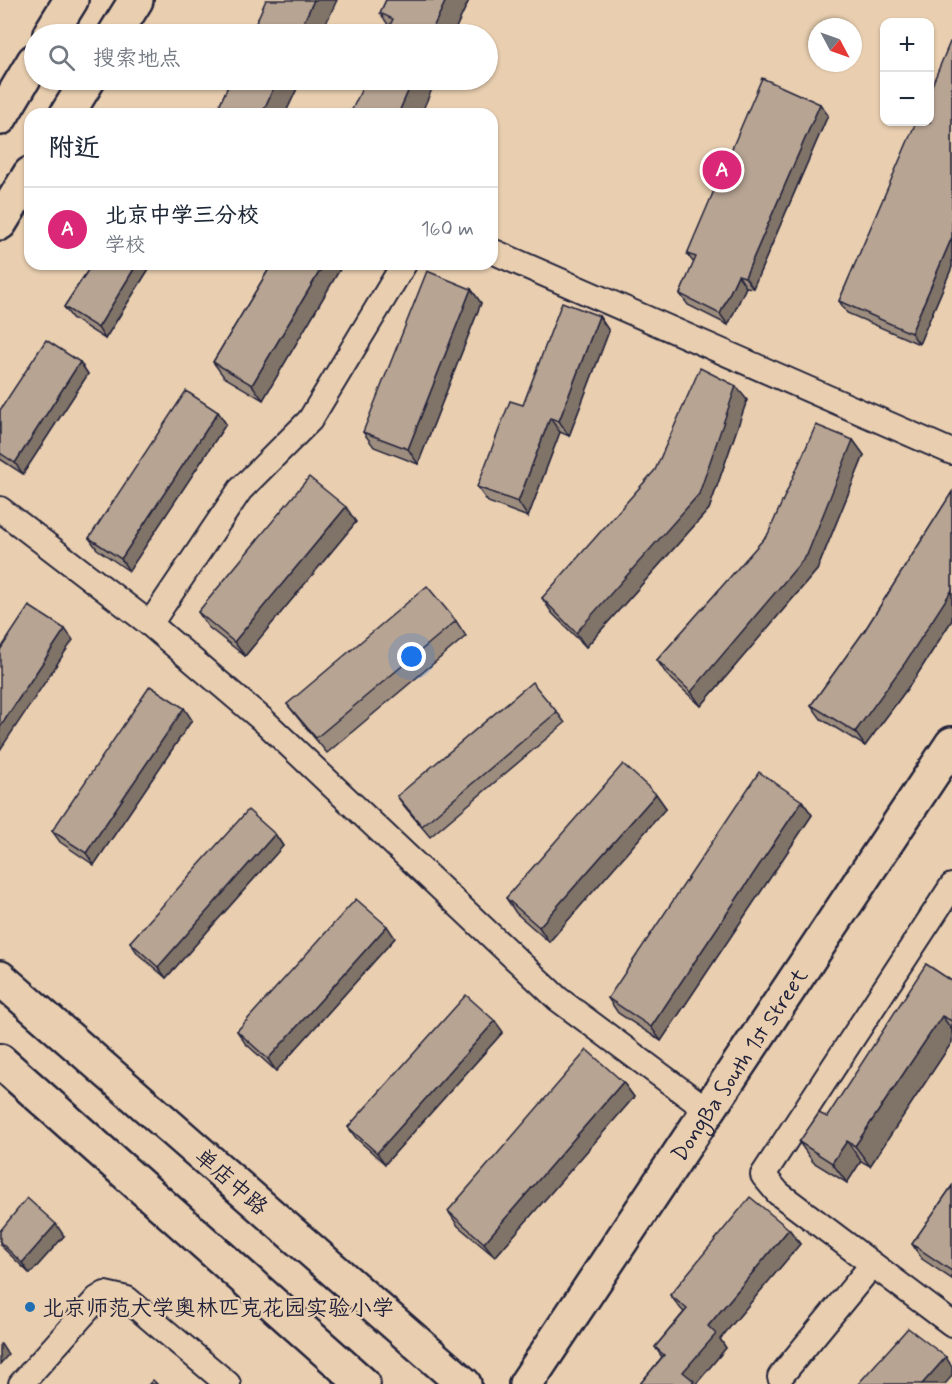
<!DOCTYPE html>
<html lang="zh">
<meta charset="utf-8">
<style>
body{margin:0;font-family:Mynerve,"LXGW WenKai TC",sans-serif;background:#f6f6f7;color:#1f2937}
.controls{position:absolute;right:18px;top:18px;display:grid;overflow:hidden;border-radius:12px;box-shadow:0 2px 4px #0004}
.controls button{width:54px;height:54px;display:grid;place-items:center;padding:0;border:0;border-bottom:2px solid #e0e1e3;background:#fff;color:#1f2937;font:30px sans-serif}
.compass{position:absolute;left:808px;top:18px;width:54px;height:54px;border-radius:50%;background:#fff;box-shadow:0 2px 4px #0004;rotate:131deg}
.you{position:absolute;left:412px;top:657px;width:21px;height:21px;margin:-15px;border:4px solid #fff;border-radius:50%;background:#1a73e8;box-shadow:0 0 0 9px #1a73e833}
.badge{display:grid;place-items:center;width:39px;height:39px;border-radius:50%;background:#db2777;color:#fff;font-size:20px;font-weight:700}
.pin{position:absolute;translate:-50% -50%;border:3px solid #fff;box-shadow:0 2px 6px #0006}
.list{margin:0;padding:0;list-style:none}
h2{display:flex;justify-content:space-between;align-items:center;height:78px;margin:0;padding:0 24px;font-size:26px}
h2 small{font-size:20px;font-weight:400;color:#747a83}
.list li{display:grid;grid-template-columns:39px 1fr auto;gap:18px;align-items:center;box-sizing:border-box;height:84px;padding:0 24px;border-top:2px solid #e0e1e3}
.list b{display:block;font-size:22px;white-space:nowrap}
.list p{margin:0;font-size:20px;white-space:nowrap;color:#747a83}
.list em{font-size:20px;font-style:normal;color:#747a83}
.icon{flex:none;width:33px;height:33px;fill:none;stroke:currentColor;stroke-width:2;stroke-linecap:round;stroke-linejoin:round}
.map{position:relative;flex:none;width:952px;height:1384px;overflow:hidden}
.search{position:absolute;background:#fff;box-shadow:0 2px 4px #0004;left:24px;top:24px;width:474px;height:66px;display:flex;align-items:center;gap:15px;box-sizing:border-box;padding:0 21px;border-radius:33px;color:#747a83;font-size:22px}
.panel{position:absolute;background:#fff;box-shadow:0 2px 4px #0004;left:24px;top:108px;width:474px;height:162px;border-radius:18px}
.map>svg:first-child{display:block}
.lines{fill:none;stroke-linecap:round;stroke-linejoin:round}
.street-casing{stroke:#22223b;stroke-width:28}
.secondary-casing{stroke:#22223b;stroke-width:38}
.street{stroke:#e9cfb0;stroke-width:24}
.secondary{stroke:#e9cfb0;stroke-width:33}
.wall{fill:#9d8d7e;stroke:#22223b;stroke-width:1.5}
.shaded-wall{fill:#807367;stroke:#22223b;stroke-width:1.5}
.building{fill:#b7a493;stroke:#22223b;stroke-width:1.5}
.poi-dot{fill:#1f6fb2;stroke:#e9cfb0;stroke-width:2}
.labels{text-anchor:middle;stroke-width:4.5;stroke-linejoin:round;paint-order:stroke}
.street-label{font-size:22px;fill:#22223b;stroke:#e9cfb0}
.poi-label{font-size:22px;fill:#22223b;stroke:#e9cfb0;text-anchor:start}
</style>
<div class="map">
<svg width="952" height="1384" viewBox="0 0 952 1384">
<rect width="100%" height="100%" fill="#e9cfb0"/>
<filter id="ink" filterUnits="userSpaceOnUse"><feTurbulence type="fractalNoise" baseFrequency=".0167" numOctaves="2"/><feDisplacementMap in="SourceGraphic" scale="12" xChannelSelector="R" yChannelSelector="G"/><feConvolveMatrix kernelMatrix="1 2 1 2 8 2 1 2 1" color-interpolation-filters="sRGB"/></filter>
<g filter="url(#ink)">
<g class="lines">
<g class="street-casing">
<g id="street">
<polyline points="492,251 952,452"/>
<polyline points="404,264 310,420 240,490 150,624 264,721 558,999 710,1112"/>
<polyline points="0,509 150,624"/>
<polyline points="952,886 763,1175 778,1193 952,1324"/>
<polyline points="780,1377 872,1265"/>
<polyline points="21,1384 97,1299 105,1294 127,1299 228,1384"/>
</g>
</g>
<g class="secondary-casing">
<g id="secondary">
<polyline points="50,34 71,0"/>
<polyline points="115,34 136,0"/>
<polyline points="67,114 88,80"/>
<polyline points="0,118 34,61"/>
<polyline points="0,223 30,174"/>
<polyline points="0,978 464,1384"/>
<polyline points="0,1061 363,1384"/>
<path id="s1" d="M526,1384L952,744"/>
</g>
</g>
<use href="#street" class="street"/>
<use href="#secondary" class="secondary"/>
</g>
<g class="wall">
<polygon points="386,0 469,0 453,34 389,26 380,13"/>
<polygon points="952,43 952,267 919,344 847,313 839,301"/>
<polygon points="231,80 301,80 285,114 222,114 218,108"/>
<polygon points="828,115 753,288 746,287 728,325 688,305 680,294 694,263 687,254"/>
<polygon points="92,264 152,264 105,339 72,318 64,307"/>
<polygon points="272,264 343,264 263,400 224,377 213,362"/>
<polygon points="471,289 481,303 418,464 374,447 363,432"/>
<polygon points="599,316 609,331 569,436 560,432 528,517 488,502 477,487 523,405"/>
<polygon points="80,362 88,374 23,474 0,459 0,410"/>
<polygon points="747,400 709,509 586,647 552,613 542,598"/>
<polygon points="218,412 226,424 129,571 97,549 89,538"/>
<polygon points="853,440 864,455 817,570 701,706 667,675 657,660"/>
<polygon points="952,492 952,620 915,678 865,746 821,719 811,705 865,630"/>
<polygon points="356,522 245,656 208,627 198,612"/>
<polygon points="456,621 466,636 327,753 298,718 287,704"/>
<polygon points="557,712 565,723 430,837 405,807 397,796"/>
<polygon points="192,720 94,865 60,842 52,831"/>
<polygon points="656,794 666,808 549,942 516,913 506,898"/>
<polygon points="802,801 812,815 661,1041 618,1013 608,998"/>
<polygon points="275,834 283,846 166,978 138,954 130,942"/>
<polygon points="395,938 276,1071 245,1043 237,1031"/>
<polygon points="952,981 952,1042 870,1166 861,1161 847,1183 813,1162 799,1142 827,1117"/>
<polygon points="503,1032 385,1164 356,1138 348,1127"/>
<polygon points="623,1082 634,1097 495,1257 458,1226 448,1211"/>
<polygon points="952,1186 952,1279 922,1259 912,1244"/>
<polygon points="789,1229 800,1244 720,1339 726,1348 696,1384 640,1384 662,1357 655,1347 684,1312 681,1309 670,1295"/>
<polygon points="0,1231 64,1236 30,1274 3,1248 0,1244"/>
</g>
<g class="shaded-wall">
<polygon points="314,0 337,0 321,34 298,34"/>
<polygon points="446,0 469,0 453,34 430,34"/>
<polygon points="277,80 301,80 285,114 262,114"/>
<polygon points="413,80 436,80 421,114 398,114"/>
<polygon points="820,104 828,115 753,288 745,277"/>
<polygon points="952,237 952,267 919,344 911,333"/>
<polygon points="137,264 152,264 105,339 98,328"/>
<polygon points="324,264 343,264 263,400 252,385"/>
<polygon points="738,275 746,287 728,325 720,314"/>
<polygon points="471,289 481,303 418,464 408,449"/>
<polygon points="599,316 609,331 569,436 559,421"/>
<polygon points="80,362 88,374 23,474 15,463"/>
<polygon points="736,386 747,400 709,509 586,647 576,633"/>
<polygon points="218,412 226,424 129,571 121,559"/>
<polygon points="550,418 560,432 528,517 518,502"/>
<polygon points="853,440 864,455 817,570 701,706 691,692"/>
<polygon points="346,507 356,522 245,656 234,642"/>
<polygon points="952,590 952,620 915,678 865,746 855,732"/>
<polygon points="65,629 73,640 0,750 0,727"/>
<polygon points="184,708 192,720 94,865 86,853"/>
<polygon points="656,794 666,808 549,942 539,927"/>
<polygon points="802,801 812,815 661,1041 651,1027"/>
<polygon points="275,834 283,846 166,978 158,967"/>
<polygon points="387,926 395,938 276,1071 268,1059"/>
<polygon points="942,1016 952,1030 952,1042 870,1166 855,1146"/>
<polygon points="495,1021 503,1032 385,1164 377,1153"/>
<polygon points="623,1082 634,1097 495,1257 484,1243"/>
<polygon points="847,1141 861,1161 847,1183 832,1163"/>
<polygon points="56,1224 64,1236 30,1274 22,1263"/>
<polygon points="789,1229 800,1244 720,1339 726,1348 696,1384 692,1384 683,1372 708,1326"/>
<polygon points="0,1344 1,1344 8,1355 0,1364"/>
<polygon points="946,1357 952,1367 952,1376 945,1384 922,1384"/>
</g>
<g class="building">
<polygon points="266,0 314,0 298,34 251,34"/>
<polygon points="386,0 446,0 430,34 386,34 393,19 380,13"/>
<polygon points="950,42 952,43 952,237 911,333 839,301 916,122 930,122 930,90"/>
<polygon points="762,78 820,104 745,277 738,275 720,314 680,294 696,257 687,254"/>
<polygon points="231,80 277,80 262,114 232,114 218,108"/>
<polygon points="366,80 413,80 398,114 350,114"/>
<polygon points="92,264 137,264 98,328 64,307"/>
<polygon points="272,264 324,264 252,385 213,362"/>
<polygon points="427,271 471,289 408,449 363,432"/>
<polygon points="562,302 599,316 559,421 550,418 518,502 477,487 510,401 523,405"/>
<polygon points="46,340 80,362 15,463 0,453 0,410"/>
<polygon points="700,368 736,386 699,494 576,633 542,598 655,470"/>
<polygon points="186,391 218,412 121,559 89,538"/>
<polygon points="816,425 853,440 807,555 691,692 657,660 768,534"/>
<polygon points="309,477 346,507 234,642 198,612"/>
<polygon points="952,492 952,590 905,663 855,732 811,705 865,630"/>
<polygon points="427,586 456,621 316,738 287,704"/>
<polygon points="29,606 65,629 0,727 0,650"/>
<polygon points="532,682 557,712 422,826 397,796"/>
<polygon points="150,686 184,708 86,853 52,831"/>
<polygon points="623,764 656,794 539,927 506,898"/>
<polygon points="759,772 802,801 651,1027 608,998"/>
<polygon points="248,810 275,834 158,967 130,942"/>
<polygon points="356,899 387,926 268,1059 237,1031"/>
<polygon points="926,964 952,981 952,1021 942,1016 855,1146 847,1141 832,1163 799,1142 819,1113 827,1117"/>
<polygon points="466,995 495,1021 377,1153 348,1127"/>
<polygon points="587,1050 623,1082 484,1243 448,1211"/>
<polygon points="952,1186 952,1271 912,1244"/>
<polygon points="750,1197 789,1229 708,1326 716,1334 683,1372 694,1381 692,1384 640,1384 664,1355 655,1347 687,1309 670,1295"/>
<polygon points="27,1198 56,1224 22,1263 0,1242 0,1231"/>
<polygon points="908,1328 946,1357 922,1384 858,1384"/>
<polygon points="153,1380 157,1384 149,1384"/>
</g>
</g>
<circle class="poi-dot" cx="30" cy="1307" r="6"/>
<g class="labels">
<g class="street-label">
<text dy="8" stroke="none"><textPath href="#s1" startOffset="384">DongBa South 1st Street</textPath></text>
<text transform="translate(232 1181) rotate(41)" y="8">单店中路</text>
</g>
<g class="poi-label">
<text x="42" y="1315">北京师范大学奥林匹克花园实验小学</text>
</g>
</g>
</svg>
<div class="controls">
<button>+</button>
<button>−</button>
</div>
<svg class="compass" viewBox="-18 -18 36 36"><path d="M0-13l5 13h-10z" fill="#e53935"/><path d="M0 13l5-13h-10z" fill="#747a83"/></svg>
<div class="you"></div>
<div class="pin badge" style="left:722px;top:170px">A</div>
<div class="search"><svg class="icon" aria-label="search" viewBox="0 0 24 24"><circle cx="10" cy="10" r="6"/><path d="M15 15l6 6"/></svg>搜索地点</div>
<section class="panel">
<h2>附近<small></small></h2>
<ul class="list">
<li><span class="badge">A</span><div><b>北京中学三分校</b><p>学校</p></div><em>160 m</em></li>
</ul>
</section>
</div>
